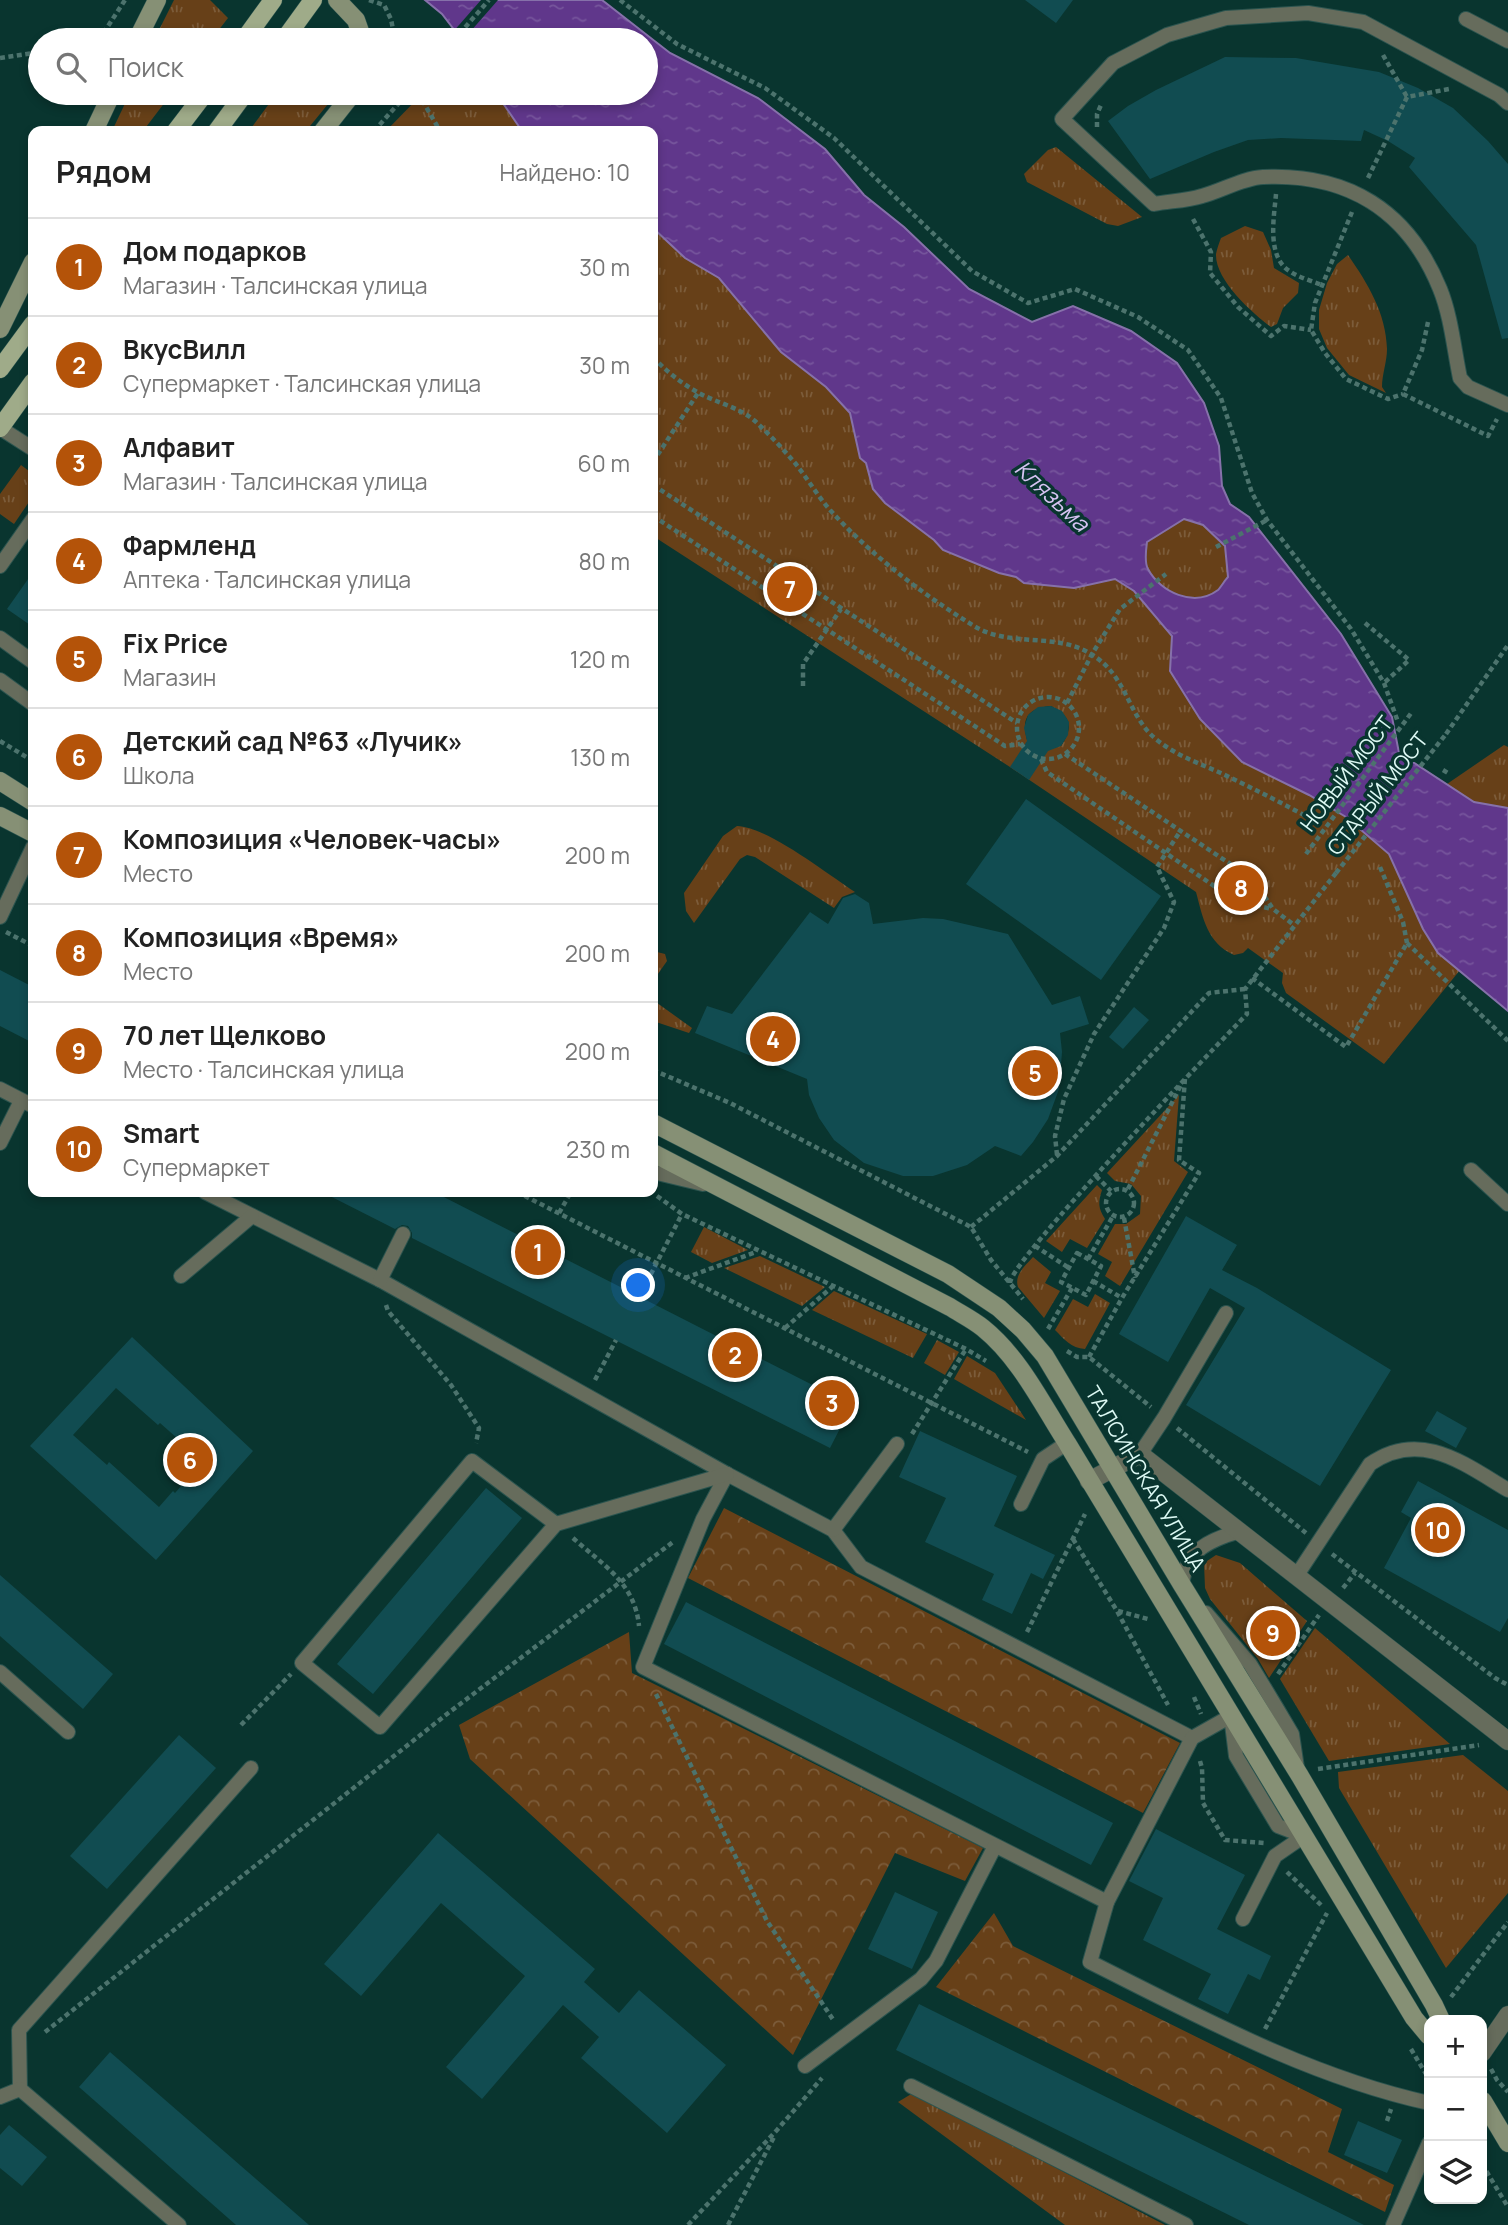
<!DOCTYPE html>
<html lang="ru">
<meta charset="utf-8">
<style>
body{margin:0;font-family:Manrope,sans-serif;background:#f6f6f6;color:#222}
.controls{position:absolute;right:21px;bottom:21px;display:grid;overflow:hidden;border-radius:14px;box-shadow:0 4px 10px #0003}
.controls button{width:63px;height:63px;display:grid;place-items:center;padding:0;border:0;border-bottom:2px solid #e0e0e0;background:#fff;color:#222;font:35px sans-serif}
.you{position:absolute;left:639px;top:1286px;width:24px;height:24px;margin:-18px;border:5px solid #fff;border-radius:50%;background:#1a73e8;box-shadow:0 0 0 10px #1a73e833}
.badge{display:grid;place-items:center;width:46px;height:46px;border-radius:50%;background:#b45309;color:#fff;font-size:23px;font-weight:700}
.pin{position:absolute;translate:-50% -50%;border:4px solid #fff;box-shadow:0 2px 7px #0006}
.list{margin:0;padding:0;list-style:none}
h2{display:flex;justify-content:space-between;align-items:center;height:91px;margin:0;padding:0 28px;font-size:30px}
h2 small{font-size:23px;font-weight:400;color:#767676}
.list li{display:grid;grid-template-columns:46px 1fr auto;gap:21px;align-items:center;box-sizing:border-box;height:98px;padding:0 28px;border-top:2px solid #e0e0e0}
.list b{display:block;font-size:26px;white-space:nowrap}
.list p{margin:0;font-size:23px;white-space:nowrap;color:#767676}
.list em{font-size:23px;font-style:normal;color:#767676}
.icon{flex:none;width:38px;height:38px;fill:none;stroke:currentColor;stroke-width:2;stroke-linecap:round;stroke-linejoin:round}
.map{position:relative;flex:none;width:1508px;height:2225px;overflow:hidden}
.search{position:absolute;background:#fff;box-shadow:0 4px 10px #0003;left:28px;top:28px;width:630px;height:77px;display:flex;align-items:center;gap:18px;box-sizing:border-box;padding:0 24px;border-radius:38px;color:#767676;font-size:26px}
.panel{position:absolute;background:#fff;box-shadow:0 4px 10px #0003;left:28px;top:126px;width:630px;height:1071px;border-radius:14px}
.map>svg:first-child{display:block}
.grass{fill:url(#grass-tufts);fill-rule:evenodd}
.forest{fill:url(#forest-crowns)}
.water{fill:url(#water-ripples);stroke:#8671aa;stroke-width:2;fill-rule:evenodd}
.pier{fill:#09352f}
.building{fill:#114c51;fill-rule:evenodd}
.lines{fill:none;stroke-linecap:round;stroke-linejoin:round}
.lane-casing{stroke:#2b544f;stroke-width:16}
.street-casing{stroke:#2b544f;stroke-width:19}
.secondary-casing{stroke:#2b544f;stroke-width:19}
.primary-casing{stroke:#2b544f;stroke-width:19}
.path{stroke:#4c736d;stroke-width:4.5;stroke-dasharray:5 3.5;stroke-linecap:butt}
.lane{stroke:#666c5c;stroke-width:14}
.street{stroke:#666c5c;stroke-width:18}
.secondary{stroke:#869075;stroke-width:18}
.primary{stroke:#9fab89;stroke-width:18}
.path-bridge{stroke:#4c736d;stroke-width:4.5;stroke-dasharray:5 3.5;stroke-linecap:butt}
.labels{text-anchor:middle;stroke-width:7;stroke-linejoin:round;paint-order:stroke}
.street-label{font-size:21px;fill:#ddf9f4;stroke:#09352f}
.water-label{font-size:23px;font-style:italic;fill:#d6c3f2;stroke:#09352f}
</style>
<div class="map">
<svg width="1508" height="2225" viewBox="0 0 1508 2225">
<defs>
<pattern id="grass-tufts" width="24" height="20" patternUnits="userSpaceOnUse" patternTransform="scale(1.75)"><rect width="24" height="20" fill="#674018"/><path d="M3 7l-1-3M5 7V3M7 7l1-3M15 17l-1-3M17 17v-4M19 17l1-3" fill="none" stroke="#7c5c3a"/></pattern>
<pattern id="forest-crowns" width="20" height="18" patternUnits="userSpaceOnUse" patternTransform="scale(1.75)"><rect width="20" height="18" fill="#674018"/><path d="M2 6a3 3 0 1 1 6 0M12 15a3 3 0 1 1 6 0" fill="none" stroke="#7c5c3a"/></pattern>
<pattern id="water-ripples" width="26" height="14" patternUnits="userSpaceOnUse" patternTransform="scale(1.75)"><rect width="26" height="14" fill="#60378b"/><path d="M2 4q2-2 4 0t4 0M15 11q2-2 4 0t4 0" fill="none" stroke="#76559c"/></pattern>
</defs>
<rect width="100%" height="100%" fill="#09352f"/>
<g class="grass">
<polygon points="174,0 210,0 228,18 211,40 154,40"/>
<polygon points="130,93 172,93 143,131 112,131"/>
<polygon points="277,93 337,93 306,131 249,131"/>
<polygon points="423,93 496,93 522,131 386,131"/>
<polygon points="1056,147 1142,217 1118,226 1107,224 1027,182 1024,174 1048,150"/>
<path d="M1245,226L1263,232L1271,250L1274,268L1299,283L1298,293L1283,308L1277,324L1271,327C1252,313 1215,280 1216,254C1217,249 1219,243 1221,238Z"/>
<path d="M653,228L685,258L719,278L781,352L826,387L850,413L860,458L866,463L873,489L934,540L943,550L999,573L1016,577L1024,583L1074,588L1115,579L1134,591L1172,636L1171,671L1243,762L1309,795L1346,817L1390,854L1423,929L1438,953L1460,970L1384,1064L1286,993L1282,983L1283,973L1248,948L1243,953L1234,955C1207,943 1203,918 1196,892L1010,767L653,536ZM1051,706C1071,716 1074,727 1061,746L1027,740C1021,718 1028,708 1051,706Z"/>
<path d="M1348,255C1368,284 1386,313 1387,349C1387,362 1382,374 1382,387L1386,393L1349,375L1327,348L1319,329V310L1327,283L1337,264Z"/>
<polygon points="21,465 33,474 33,496 14,524 0,514 0,494"/>
<path d="M1184,518L1203,525L1225,546L1228,577C1225,580 1221,587 1218,590C1194,608 1160,592 1148,569C1144,562 1146,550 1146,542Z"/>
<polygon points="1504,745 1508,747 1508,808 1474,802 1447,784"/>
<path d="M737,826C768,827 827,874 855,892L842,897L834,908L755,857L747,855L740,859L694,923L686,911L684,893L723,836Z"/>
<polygon points="653,951 665,954 667,961 653,981"/>
<polygon points="653,1000 692,1028 689,1033 653,1021"/>
<polygon points="1179,1095 1174,1161 1188,1172 1120,1286 1105,1276 1112,1262 1098,1254 1115,1224 1126,1224 1140,1214 1141,1196 1131,1184 1115,1181 1107,1173"/>
<path d="M1097,1185L1102,1190C1098,1202 1098,1208 1105,1219L1087,1248L1070,1239L1062,1252L1046,1241Z"/>
<polygon points="704,1227 748,1250 712,1263 691,1252"/>
<polygon points="760,1256 825,1287 802,1306 724,1268"/>
<path d="M1033,1257L1051,1272L1045,1283L1060,1291L1044,1318L1018,1287C1014,1275 1025,1266 1033,1257Z"/>
<polygon points="834,1291 927,1334 913,1358 812,1310"/>
<path d="M1095,1294L1110,1303L1085,1349C1071,1348 1064,1339 1055,1330L1073,1299L1088,1307Z"/>
<polygon points="937,1340 959,1352 945,1375 924,1363"/>
<polygon points="967,1356 995,1373 1026,1420 954,1379"/>
<polygon points="1216,1555 1240,1563 1307,1621 1269,1678 1258,1659 1210,1599 1205,1588 1204,1563"/>
<polygon points="1315,1628 1450,1744 1329,1761 1280,1679"/>
<polygon points="1463,1755 1508,1791 1508,1893 1446,1968 1339,1788 1338,1772"/>
<polygon points="913,2093 1165,2225 1065,2225 898,2102"/>
</g>
<g class="forest">
<polygon points="724,1508 1180,1743 1143,1813 688,1578"/>
<polygon points="629,1632 632,1673 983,1848 965,1881 895,1853 793,2055 470,1759 459,1725"/>
<polygon points="994,1913 1013,1946 1342,2109 1328,2152 1394,2185 1385,2212 936,1987"/>
</g>
<path class="water" d="M425,0H602L670,53L758,98L825,149L864,195L904,227L969,289L1032,322L1073,306L1131,331L1177,363L1204,403L1219,446L1222,486L1230,504L1249,517L1341,634L1392,717L1399,753L1474,802L1508,808V1011L1438,953L1423,929L1389,854L1346,817L1309,795L1242,762L1200,719L1170,671L1172,636L1134,591L1115,579L1074,588L1024,583L1016,577L999,573L943,550L934,540L885,503L873,489L866,463L860,458L850,413L826,387L781,352L719,278L685,258L653,228V131H522L496,93H646V40H462L442,14ZM1184,519L1203,525L1225,546L1228,577C1225,580 1221,587 1218,590C1194,608 1160,592 1148,569C1144,562 1146,550 1147,542Z"/>
<polygon class="pier" points="481,0 498,0 463,40 458,40 452,33"/>
<g class="building">
<polygon points="1025,0 1073,0 1056,23"/>
<polygon points="1225,57 1296,58 1379,72 1418,88 1453,108 1488,141 1508,164 1508,338 1502,339 1476,245 1409,167 1415,158 1388,141 1364,130 1361,141 1281,138 1248,140 1214,152 1150,179 1108,121 1128,106 1156,90"/>
<polygon points="33,572 33,627 7,609"/>
<polygon points="1051,706 1062,711 1069,722 1068,735 1061,746 1048,751 1029,780 1010,767 1027,741 1024,728 1028,715 1038,707"/>
<polygon points="1026,799 1161,896 1101,980 966,884"/>
<polygon points="855,894 869,903 873,924 923,918 943,919 1008,934 1052,1005 1080,996 1089,1024 1060,1033 1062,1052 1059,1089 1048,1119 1033,1142 1021,1156 995,1146 967,1165 933,1176 903,1176 864,1163 834,1140 819,1118 809,1095 807,1079 695,1033 707,1006 732,1014 810,912 828,924 843,898"/>
<polygon points="0,970 33,987 33,1043 0,1026"/>
<polygon points="1134,1007 1149,1020 1123,1049 1109,1037"/>
<polygon points="322,1192 434,1192 852,1405 830,1448 412,1238 412,1233 408,1226 402,1225 395,1229"/>
<polygon points="1186,1216 1237,1245 1222,1270 1257,1288 1391,1370 1320,1486 1186,1405 1245,1308 1210,1288 1168,1362 1119,1334"/>
<path d="M132,1337L253,1451L156,1560L30,1446ZM116,1388L158,1425L160,1423L203,1461L175,1493L173,1491L159,1507L109,1462L107,1465L73,1435Z"/>
<polygon points="1437,1411 1467,1428 1456,1448 1425,1431"/>
<polygon points="920,1431 1017,1476 994,1526 1055,1555 1043,1579 1031,1573 1012,1614 982,1600 994,1574 925,1542 946,1498 899,1477"/>
<polygon points="1418,1481 1508,1530 1508,1618 1500,1632 1384,1568 1411,1518 1401,1512"/>
<polygon points="486,1488 522,1518 373,1694 337,1664"/>
<polygon points="0,1575 113,1674 83,1709 0,1636"/>
<polygon points="686,1602 1113,1823 1091,1865 664,1644"/>
<polygon points="179,1735 216,1768 107,1889 70,1856"/>
<polygon points="1156,1829 1245,1875 1217,1929 1271,1956 1260,1980 1248,1974 1228,2014 1198,1999 1211,1974 1143,1940 1163,1898 1129,1881"/>
<polygon points="438,1833 595,1969 584,1982 619,2013 639,1990 726,2065 667,2133 581,2058 599,2037 563,2005 482,2099 446,2067 525,1976 441,1903 361,1996 324,1964"/>
<polygon points="895,1892 938,1912 912,1969 868,1949"/>
<polygon points="919,2004 1364,2225 1249,2225 896,2050"/>
<polygon points="110,2052 309,2225 236,2225 79,2087"/>
<polygon points="1358,2121 1402,2140 1387,2173 1344,2155"/>
<polygon points="9,2125 47,2157 22,2186 0,2168 0,2135"/>
</g>
<g class="lines">
<g class="lane-casing">
<g id="lane">
<polyline points="1466,19 1508,41"/>
<path d="M1508,103L1499,95L1363,22L1308,13L1226,18L1167,35L1113,63L1062,119L1154,204C1169,201 1186,201 1202,196C1221,191 1243,178 1263,177C1347,173 1408,210 1440,289C1451,316 1454,349 1460,378L1468,387L1508,405"/>
<polyline points="0,428 33,449"/>
<polyline points="0,566 33,519"/>
<polyline points="0,638 33,662"/>
<polyline points="0,680 33,704"/>
<polyline points="0,917 33,847"/>
<polyline points="0,1089 33,1106"/>
<polyline points="0,1143 21,1101"/>
<polyline points="1471,1170 1508,1204"/>
<polyline points="653,1172 703,1184"/>
<polyline points="205,1192 380,1280 727,1474 833,1530 861,1567 1192,1738"/>
<polyline points="181,1276 252,1216"/>
<polyline points="380,1280 403,1234"/>
<polyline points="1140,1454 1164,1418 1226,1313"/>
<polyline points="727,1474 703,1519 643,1667 1107,1902 1192,1738 1231,1716 1236,1756 1278,1826 1304,1836"/>
<polyline points="1021,1504 1043,1459 1067,1443"/>
<polyline points="556,1524 472,1461 302,1663 380,1727 556,1524 727,1474"/>
<polyline points="833,1530 897,1444"/>
<path d="M1297,1575L1370,1464C1420,1429 1463,1463 1508,1490"/>
<path d="M1184,1587L1182,1585C1186,1550 1209,1540 1240,1531"/>
<polyline points="1206,1613 1250,1664 1276,1707 1292,1734 1297,1768"/>
<polyline points="0,1672 68,1732"/>
<path d="M1107,1902L1090,1962C1198,2016 1310,2077 1429,2103"/>
<polyline points="1243,1919 1275,1856 1304,1836"/>
<polyline points="805,2066 921,1979 936,1961 995,1846"/>
<polyline points="911,2086 1186,2225"/>
<polyline points="20,2089 19,2030 251,1768"/>
<polyline points="0,2097 20,2089 179,2225"/>
<polyline points="1393,2225 1429,2143"/>
</g>
</g>
<g class="street-casing">
<g id="street">
<polyline points="1089,1481 1140,1454 1508,1741"/>
<polyline points="1482,2053 1508,2015"/>
</g>
</g>
<g class="secondary-casing">
<g id="secondary">
<polyline points="337,0 356,20 363,40"/>
<polyline points="137,40 157,0"/>
<polyline points="94,131 112,93"/>
<polyline points="323,131 353,93"/>
<polyline points="0,329 33,262"/>
<polyline points="0,781 33,802"/>
<polyline points="0,816 33,833"/>
<polyline points="653,1123 948,1274 999,1308 1023,1330 1045,1356 1182,1585 1300,1776 1434,2005 1441,2020"/>
<path d="M653,1153L950,1307C961,1314 973,1320 983,1328C1020,1358 1042,1404 1067,1443L1414,2018L1429,2036"/>
<polyline points="1483,2101 1508,2143"/>
</g>
</g>
<g class="primary-casing">
<g id="primary">
<polyline points="244,40 273,0"/>
<polyline points="284,40 313,0"/>
<polyline points="176,131 205,93"/>
<polyline points="217,131 245,93"/>
<polyline points="0,369 33,324"/>
<polyline points="0,428 33,382"/>
</g>
</g>
<g class="path">
<polyline points="369,0 384,5 391,19 395,40"/>
<polyline points="620,0 677,44 765,88 834,138 972,271 1028,303 1075,289 1138,317 1188,350 1221,398 1252,493 1267,520 1351,629 1384,683 1398,722"/>
<polyline points="99,40 125,0"/>
<polyline points="454,40 489,0"/>
<polyline points="1383,55 1407,97"/>
<polyline points="0,58 40,52"/>
<polyline points="418,93 440,131"/>
<polyline points="1097,127 1097,114 1101,105"/>
<polyline points="374,131 408,93"/>
<polyline points="1368,178 1407,97 1449,89"/>
<path d="M1276,194C1274,218 1266,258 1291,272C1300,278 1312,281 1322,285"/>
<polyline points="1352,212 1315,303 1311,330 1325,353 1346,379 1388,399 1403,394"/>
<polyline points="1193,219 1211,252 1210,273 1238,307 1271,336 1284,326 1311,330"/>
<polyline points="1428,322 1422,350 1403,394 1488,436 1497,419"/>
<path d="M653,357C666,371 682,384 699,393C717,403 739,407 755,421C769,434 783,449 795,463C807,478 817,495 830,510C871,555 922,594 974,626C1010,648 1056,632 1091,654C1128,676 1127,716 1157,740C1177,756 1201,764 1223,774C1254,789 1284,804 1313,820"/>
<polyline points="653,462 698,393"/>
<polyline points="653,485 1017,723"/>
<polyline points="653,516 1005,746 1020,744"/>
<polyline points="1216,547 1267,520"/>
<polyline points="1365,623 1409,660 1384,683"/>
<polyline points="803,686 803,664 841,609"/>
<circle cx="1048" cy="728" r="31"/>
<polyline points="1067,703 1092,654 1120,609 1166,574"/>
<polyline points="1446,734 1508,645"/>
<polyline points="0,741 33,761"/>
<polyline points="1065,754 1253,879 1273,909 1294,925"/>
<polyline points="1041,759 1047,772 1236,901 1272,909"/>
<polyline points="1443,770 1448,773"/>
<polyline points="1380,867 1403,922 1407,943"/>
<polyline points="653,918 656,914"/>
<polyline points="6,932 33,946"/>
<polyline points="1407,943 1508,1041"/>
<polyline points="1252,978 1346,1047 1407,943"/>
<polyline points="653,1070 730,1103 971,1227 991,1260 1023,1299"/>
<polyline points="1057,1155 1055,1136 1064,1099 1094,1034 1164,928 1174,902 1157,867 1181,830"/>
<polyline points="1096,1176 1111,1191"/>
<circle cx="1120" cy="1203" r="14"/>
<polyline points="1128,1189 1181,1085"/>
<polyline points="517,1192 1028,1452"/>
<polyline points="657,1196 682,1214 966,1349 986,1361"/>
<polyline points="559,1213 571,1192"/>
<polyline points="1124,1218 1135,1278"/>
<polyline points="971,1227 1057,1156 1209,993 1245,989"/>
<polyline points="1035,1246 1069,1268"/>
<polygon points="1077,1253 1101,1266 1086,1295 1061,1282"/>
<polyline points="1088,1259 1113,1216"/>
<polyline points="685,1278 756,1252"/>
<polyline points="1093,1281 1122,1298"/>
<path d="M1010,1283C1010,1261 1217,1045 1247,1014L1245,989L1336,873"/>
<polyline points="639,1297 682,1214"/>
<polyline points="386,1305 388,1311 451,1385 479,1428 476,1443"/>
<polyline points="785,1328 832,1287"/>
<polyline points="1048,1329 1072,1288"/>
<polyline points="1067,1351 1077,1357 1089,1357 1151,1407"/>
<polyline points="1089,1357 1122,1298 1199,1173 1179,1160 1185,1078"/>
<polyline points="595,1380 616,1340"/>
<polyline points="1177,1428 1306,1533"/>
<polyline points="912,1434 966,1349"/>
<path d="M573,1538C603,1565 635,1583 639,1626"/>
<polyline points="1073,1539 1117,1611 1168,1705"/>
<polyline points="1332,1554 1495,1678 1508,1685"/>
<polyline points="1343,1588 1355,1573"/>
<polyline points="1118,1611 1148,1619"/>
<polyline points="1027,1632 1085,1514"/>
<polyline points="1278,1674 1319,1615"/>
<polyline points="656,1694 767,1921 834,2021"/>
<polyline points="1194,1697 1201,1714"/>
<polyline points="241,1725 291,1674"/>
<polyline points="1200,1761 1202,1768 1203,1803 1225,1840 1264,1843"/>
<polyline points="1318,1769 1479,1745"/>
<polyline points="1287,1872 1321,1905"/>
<polyline points="1451,1997 1508,1922"/>
<polyline points="1265,2029 1327,1913"/>
<polyline points="45,2032 447,1714 673,1542"/>
<polyline points="1411,2049 1429,2079"/>
<polyline points="1491,2069 1497,2080 1508,2092"/>
<polyline points="1387,2121 1391,2109"/>
<polyline points="1482,2164 1508,2207"/>
<polyline points="688,2225 777,2130 822,2078"/>
<polyline points="728,2225 774,2137"/>
</g>
<use href="#lane" class="lane"/>
<use href="#street" class="street"/>
<use href="#secondary" class="secondary"/>
<use href="#primary" class="primary"/>
<g class="path-bridge">
<polyline points="1306,854 1412,712"/>
<polyline points="1336,873 1446,734"/>
</g>
</g>
<g class="labels">
<g class="street-label">
<text transform="translate(1347 774) rotate(-53)" y="7">НОВЫЙ МОСТ</text>
<text transform="translate(1378 794) rotate(-52)" y="7">СТАРЫЙ МОСТ</text>
<text transform="translate(1145 1479) rotate(59)" y="7">ТАЛСИНСКАЯ УЛИЦА</text>
</g>
<g class="water-label">
<text transform="translate(1052 496) rotate(43)" y="8">Клязьма</text>
</g>
</g>
</svg>
<div class="controls">
<button>+</button>
<button>−</button>
<button><svg class="icon" aria-label="layers" viewBox="0 0 24 24"><path d="M12 4l9 5-9 5-9-5zM3 14l9 5 9-5"/></svg></button>
</div>
<div class="you"></div>
<div class="pin badge" style="left:538px;top:1252px">1</div>
<div class="pin badge" style="left:735px;top:1355px">2</div>
<div class="pin badge" style="left:832px;top:1403px">3</div>
<div class="pin badge" style="left:773px;top:1039px">4</div>
<div class="pin badge" style="left:1035px;top:1073px">5</div>
<div class="pin badge" style="left:190px;top:1460px">6</div>
<div class="pin badge" style="left:790px;top:589px">7</div>
<div class="pin badge" style="left:1241px;top:888px">8</div>
<div class="pin badge" style="left:1273px;top:1633px">9</div>
<div class="pin badge" style="left:1438px;top:1530px">10</div>
<div class="search"><svg class="icon" aria-label="search" viewBox="0 0 24 24"><circle cx="10" cy="10" r="6"/><path d="M15 15l6 6"/></svg>Поиск</div>
<section class="panel">
<h2>Рядом<small>Найдено: 10</small></h2>
<ul class="list">
<li><span class="badge">1</span><div><b>Дом подарков</b><p>Магазин · Талсинская улица</p></div><em>30 m</em></li>
<li><span class="badge">2</span><div><b>ВкусВилл</b><p>Супермаркет · Талсинская улица</p></div><em>30 m</em></li>
<li><span class="badge">3</span><div><b>Алфавит</b><p>Магазин · Талсинская улица</p></div><em>60 m</em></li>
<li><span class="badge">4</span><div><b>Фармленд</b><p>Аптека · Талсинская улица</p></div><em>80 m</em></li>
<li><span class="badge">5</span><div><b>Fix Price</b><p>Магазин</p></div><em>120 m</em></li>
<li><span class="badge">6</span><div><b>Детский сад №63 «Лучик»</b><p>Школа</p></div><em>130 m</em></li>
<li><span class="badge">7</span><div><b>Композиция «Человек-часы»</b><p>Место</p></div><em>200 m</em></li>
<li><span class="badge">8</span><div><b>Композиция «Время»</b><p>Место</p></div><em>200 m</em></li>
<li><span class="badge">9</span><div><b>70 лет Щелково</b><p>Место · Талсинская улица</p></div><em>200 m</em></li>
<li><span class="badge">10</span><div><b>Smart</b><p>Супермаркет</p></div><em>230 m</em></li>
</ul>
</section>
</div>
